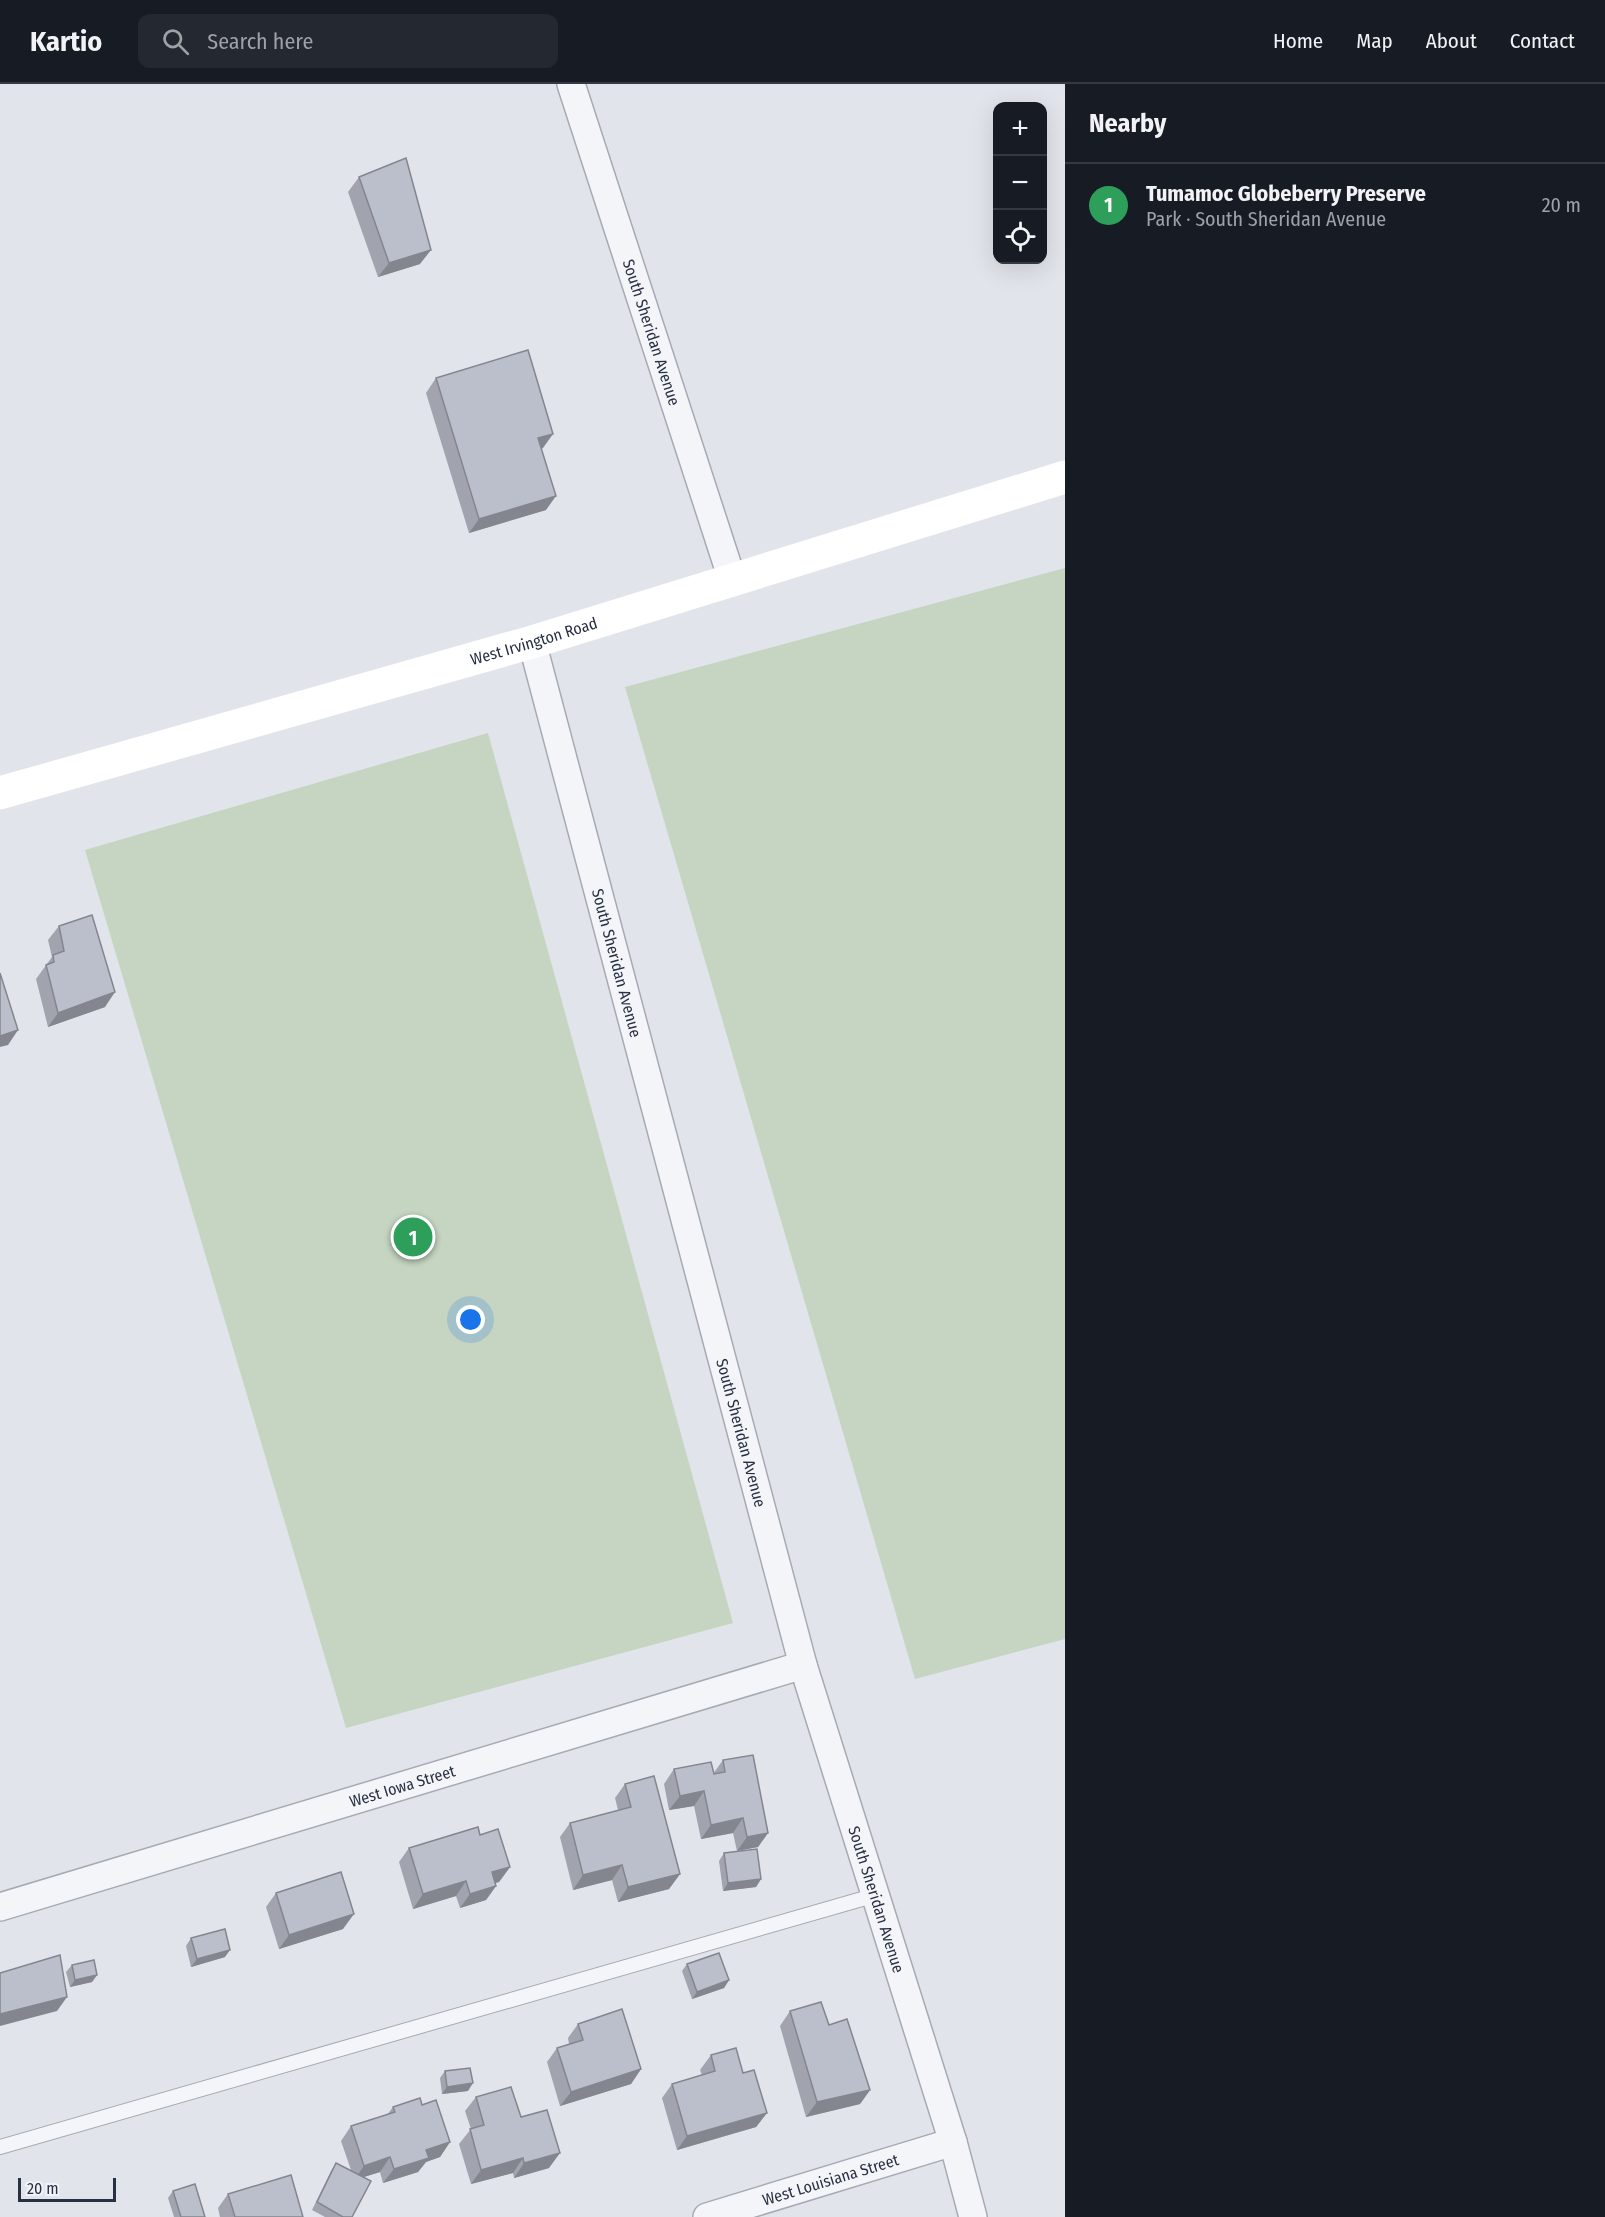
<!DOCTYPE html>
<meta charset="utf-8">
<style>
body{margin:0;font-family:"Fira Sans Condensed",sans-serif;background:#242831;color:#f1f3f6}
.controls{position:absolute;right:18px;top:18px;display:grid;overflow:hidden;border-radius:12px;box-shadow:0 6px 24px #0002}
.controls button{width:54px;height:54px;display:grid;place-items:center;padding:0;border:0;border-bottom:2px solid #363941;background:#171b24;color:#f1f3f6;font:30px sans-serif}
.scale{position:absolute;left:18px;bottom:15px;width:98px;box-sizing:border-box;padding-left:6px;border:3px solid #283043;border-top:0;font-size:16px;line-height:21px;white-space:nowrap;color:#283043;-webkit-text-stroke:4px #f1f3f8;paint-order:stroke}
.you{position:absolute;left:471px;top:1236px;width:21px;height:21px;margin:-15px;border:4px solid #fff;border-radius:50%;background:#1a73e8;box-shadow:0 0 0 9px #1a73e833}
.badge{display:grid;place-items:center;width:39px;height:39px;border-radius:50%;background:#1a73e8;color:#fff;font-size:20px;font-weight:700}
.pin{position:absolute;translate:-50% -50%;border:3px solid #fff;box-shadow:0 2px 6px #0006}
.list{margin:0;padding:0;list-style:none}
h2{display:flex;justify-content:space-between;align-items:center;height:78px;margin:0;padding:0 24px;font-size:26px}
h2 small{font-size:20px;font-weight:400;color:#9ea1a6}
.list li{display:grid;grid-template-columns:39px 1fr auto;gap:18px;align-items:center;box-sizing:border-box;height:84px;padding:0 24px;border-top:2px solid #363941}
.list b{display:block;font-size:22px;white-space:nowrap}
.list p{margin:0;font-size:20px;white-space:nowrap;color:#9ea1a6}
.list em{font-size:20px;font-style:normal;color:#9ea1a6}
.icon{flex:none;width:33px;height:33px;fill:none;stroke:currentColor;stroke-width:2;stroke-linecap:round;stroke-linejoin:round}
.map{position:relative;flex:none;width:1065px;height:2133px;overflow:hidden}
header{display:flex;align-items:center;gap:36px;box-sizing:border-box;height:84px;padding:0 30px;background:#171b24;border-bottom:2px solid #363941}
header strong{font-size:28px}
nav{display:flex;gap:33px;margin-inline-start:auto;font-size:21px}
.search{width:420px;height:54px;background:#242831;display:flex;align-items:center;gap:15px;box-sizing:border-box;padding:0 21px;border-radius:12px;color:#9ea1a6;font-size:22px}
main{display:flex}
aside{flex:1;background:#171b24}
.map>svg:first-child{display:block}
.green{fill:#c5d5c1}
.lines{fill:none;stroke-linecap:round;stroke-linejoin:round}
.lane-casing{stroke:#a6aab5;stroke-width:16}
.street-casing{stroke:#a6aab5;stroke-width:30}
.lane{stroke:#f4f5f8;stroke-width:14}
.street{stroke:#f4f5f8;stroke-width:27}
.secondary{stroke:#fff;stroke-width:33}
.wall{fill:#a1a4af}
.shaded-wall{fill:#83868e}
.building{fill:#bbbfcb;stroke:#83868e;stroke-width:1.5}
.labels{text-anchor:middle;stroke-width:5;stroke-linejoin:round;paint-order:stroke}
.street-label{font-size:16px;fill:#283043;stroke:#f1f3f8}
</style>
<header>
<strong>Kartio</strong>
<div class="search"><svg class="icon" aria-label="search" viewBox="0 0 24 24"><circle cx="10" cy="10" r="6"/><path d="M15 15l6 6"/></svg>Search here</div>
<nav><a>Home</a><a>Map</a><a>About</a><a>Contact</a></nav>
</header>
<main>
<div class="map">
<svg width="1065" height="2133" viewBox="0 0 1065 2133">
<rect width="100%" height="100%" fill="#e1e4ea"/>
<g class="green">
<polygon points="1065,484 1065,1555 915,1595 625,603"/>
<polygon points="488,649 733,1539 346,1644 85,766"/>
</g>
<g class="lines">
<g class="lane-casing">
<polyline id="lane" points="0,2063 876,1811"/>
</g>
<g class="street-casing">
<g id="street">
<path id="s1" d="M571,0L732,495"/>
<path id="s2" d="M532,558L803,1581L953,2058L973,2133"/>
<path id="s3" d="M0,1823L803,1581"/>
<path id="s4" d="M707,2133L953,2058"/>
</g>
</g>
<use href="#lane" class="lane"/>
<use href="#street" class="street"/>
<path class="secondary" id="s5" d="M0,709L532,558L1065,393"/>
</g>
<g class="wall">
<polygon points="359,93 420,180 378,193 348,108"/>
<polygon points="436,294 543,364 541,365 546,426 469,449 426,309"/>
<polygon points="59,842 105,923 48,943 36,895 52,873 48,856"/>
<polygon points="723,1676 768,1749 758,1763 737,1767 733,1749 701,1755 694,1722 669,1726 664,1700 674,1685 713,1690"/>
<polygon points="625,1700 680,1790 669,1805 618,1818 612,1796 573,1806 560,1753 570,1739 618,1726 615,1714"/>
<polygon points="480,1751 510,1783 499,1798 495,1799 496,1802 486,1816 460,1824 456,1812 413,1825 399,1778 409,1764"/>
<polygon points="724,1769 761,1795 756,1803 723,1807 719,1777"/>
<polygon points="276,1809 343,1845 279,1865 266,1823"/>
<polygon points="191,1854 225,1873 191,1883 186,1862"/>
<polygon points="687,1880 729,1896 724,1904 692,1915 682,1887"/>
<polygon points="72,1881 97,1891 92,1898 70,1903 66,1888"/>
<polygon points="790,1927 829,1941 870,2006 860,2020 806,2033 780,1942"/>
<polygon points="578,1940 641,1985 631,2000 560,2022 547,1978 557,1964 569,1960 568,1954"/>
<polygon points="711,1971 743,1989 767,2029 756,2043 677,2066 662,2014 672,2000 702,1991 700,1986"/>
<polygon points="445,1987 468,2007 442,2010 440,1994"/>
<polygon points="476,2013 521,2033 549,2084 514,2094 513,2089 471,2100 459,2060 471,2045 465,2027"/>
<polygon points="422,2021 450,2058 440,2073 426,2078 418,2088 383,2099 380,2088 364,2093 352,2133 325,2133 312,2126 331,2087 336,2079 351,2086 341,2057 351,2042 387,2031 393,2023"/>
<polygon points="173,2107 205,2133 174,2133 168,2114"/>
<polygon points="228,2110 303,2133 220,2133 218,2124"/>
</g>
<g class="shaded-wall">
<polygon points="431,166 420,180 378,193 389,179"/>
<polygon points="553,350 543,364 528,369 538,354"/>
<polygon points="556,412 546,426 469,449 479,435"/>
<polygon points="115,908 105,923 48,943 58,929"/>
<polygon points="18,946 8,961 0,963 0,952"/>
<polygon points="704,1707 694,1722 669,1726 680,1712"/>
<polygon points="743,1734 733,1749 701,1755 711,1741"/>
<polygon points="768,1749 758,1763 737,1767 747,1753"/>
<polygon points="622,1781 612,1796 573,1806 583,1791"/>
<polygon points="510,1783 499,1798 482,1803 492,1788"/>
<polygon points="680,1790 669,1805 618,1818 628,1803"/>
<polygon points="761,1795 756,1803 723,1807 728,1799"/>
<polygon points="466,1797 456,1812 413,1825 423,1810"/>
<polygon points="496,1802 486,1816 460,1824 470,1810"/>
<polygon points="354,1830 343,1845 279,1865 289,1851"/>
<polygon points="230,1866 225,1873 191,1883 197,1875"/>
<polygon points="97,1891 92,1898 70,1903 75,1896"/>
<polygon points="729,1896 724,1904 692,1915 697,1908"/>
<polygon points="67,1913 57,1927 0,1942 0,1930"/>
<polygon points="641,1985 631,2000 560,2022 571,2008"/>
<polygon points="473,1999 468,2007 442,2010 447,2003"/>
<polygon points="870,2006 860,2020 806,2033 817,2018"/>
<polygon points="767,2029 756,2043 677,2066 687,2052"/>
<polygon points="450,2058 440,2073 426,2078 418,2088 383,2099 394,2085 426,2066"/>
<polygon points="560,2069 549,2084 514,2094 524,2079"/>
<polygon points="390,2073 380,2088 354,2096 364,2082"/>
<polygon points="523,2074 513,2089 471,2100 481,2086"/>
</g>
<g class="building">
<polygon points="406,74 431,166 389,179 359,93"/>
<polygon points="528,266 553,350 538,354 556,412 479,435 436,294"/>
<polygon points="92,831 115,908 58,929 46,881 54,878 53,871 64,867 59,842"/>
<polygon points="0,889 18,946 0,952"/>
<polygon points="753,1671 768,1749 747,1753 743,1734 711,1741 704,1707 680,1712 674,1685 711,1678 714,1690 725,1688 723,1676"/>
<polygon points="654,1692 680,1790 628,1803 622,1781 583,1791 570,1739 631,1723 625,1700"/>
<polygon points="478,1743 480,1751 498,1745 510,1783 492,1788 496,1802 470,1810 466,1797 423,1810 409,1764"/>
<polygon points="757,1765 761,1795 728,1799 724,1769"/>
<polygon points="341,1788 354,1830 289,1851 276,1809"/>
<polygon points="225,1845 230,1866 197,1875 191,1854"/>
<polygon points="719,1869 729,1896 697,1908 687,1880"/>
<polygon points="60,1871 67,1913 0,1930 0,1889"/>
<polygon points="94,1876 97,1891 75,1896 72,1881"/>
<polygon points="821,1918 829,1941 847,1935 870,2006 817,2018 790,1927"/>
<polygon points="622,1925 641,1985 571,2008 557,1964 583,1956 578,1940"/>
<polygon points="736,1964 743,1989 754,1986 767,2029 687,2052 672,2000 715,1987 711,1971"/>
<polygon points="470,1984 473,1999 447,2003 445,1987"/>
<polygon points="511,2003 521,2033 547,2026 560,2069 524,2079 523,2074 481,2086 470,2045 484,2041 476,2013"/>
<polygon points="420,2014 422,2021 436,2016 450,2058 426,2066 429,2074 394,2085 390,2073 364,2082 351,2042 395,2028 393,2023"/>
<polygon points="336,2079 371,2097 352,2133 343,2133 317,2118"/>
<polygon points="291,2091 303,2133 235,2133 228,2110"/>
<polygon points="195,2100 205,2133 181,2133 173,2107"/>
</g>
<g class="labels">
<g class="street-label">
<text dy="6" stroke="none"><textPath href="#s1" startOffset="261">South Sheridan Avenue</textPath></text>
<text dy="6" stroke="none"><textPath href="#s5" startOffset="555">West Irvington Road</textPath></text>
<text dy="6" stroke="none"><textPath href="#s2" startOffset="332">South Sheridan Avenue</textPath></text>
<text dy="6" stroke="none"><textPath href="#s2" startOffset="818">South Sheridan Avenue</textPath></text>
<text dy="6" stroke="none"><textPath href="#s3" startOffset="420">West Iowa Street</textPath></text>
<text dy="6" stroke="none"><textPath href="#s2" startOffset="1304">South Sheridan Avenue</textPath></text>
<text dy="6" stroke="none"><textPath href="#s4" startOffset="129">West Louisiana Street</textPath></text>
</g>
</g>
</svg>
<div class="controls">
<button>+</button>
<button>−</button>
<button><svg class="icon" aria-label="locate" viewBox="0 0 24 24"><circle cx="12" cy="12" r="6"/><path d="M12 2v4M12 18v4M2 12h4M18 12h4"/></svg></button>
</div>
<div class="scale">20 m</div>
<div class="you"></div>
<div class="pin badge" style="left:413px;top:1153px;background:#2e9e5b">1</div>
</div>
<aside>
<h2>Nearby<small></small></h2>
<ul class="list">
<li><span class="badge" style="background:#2e9e5b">1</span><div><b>Tumamoc Globeberry Preserve</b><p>Park · South Sheridan Avenue</p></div><em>20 m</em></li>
</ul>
</aside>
</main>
